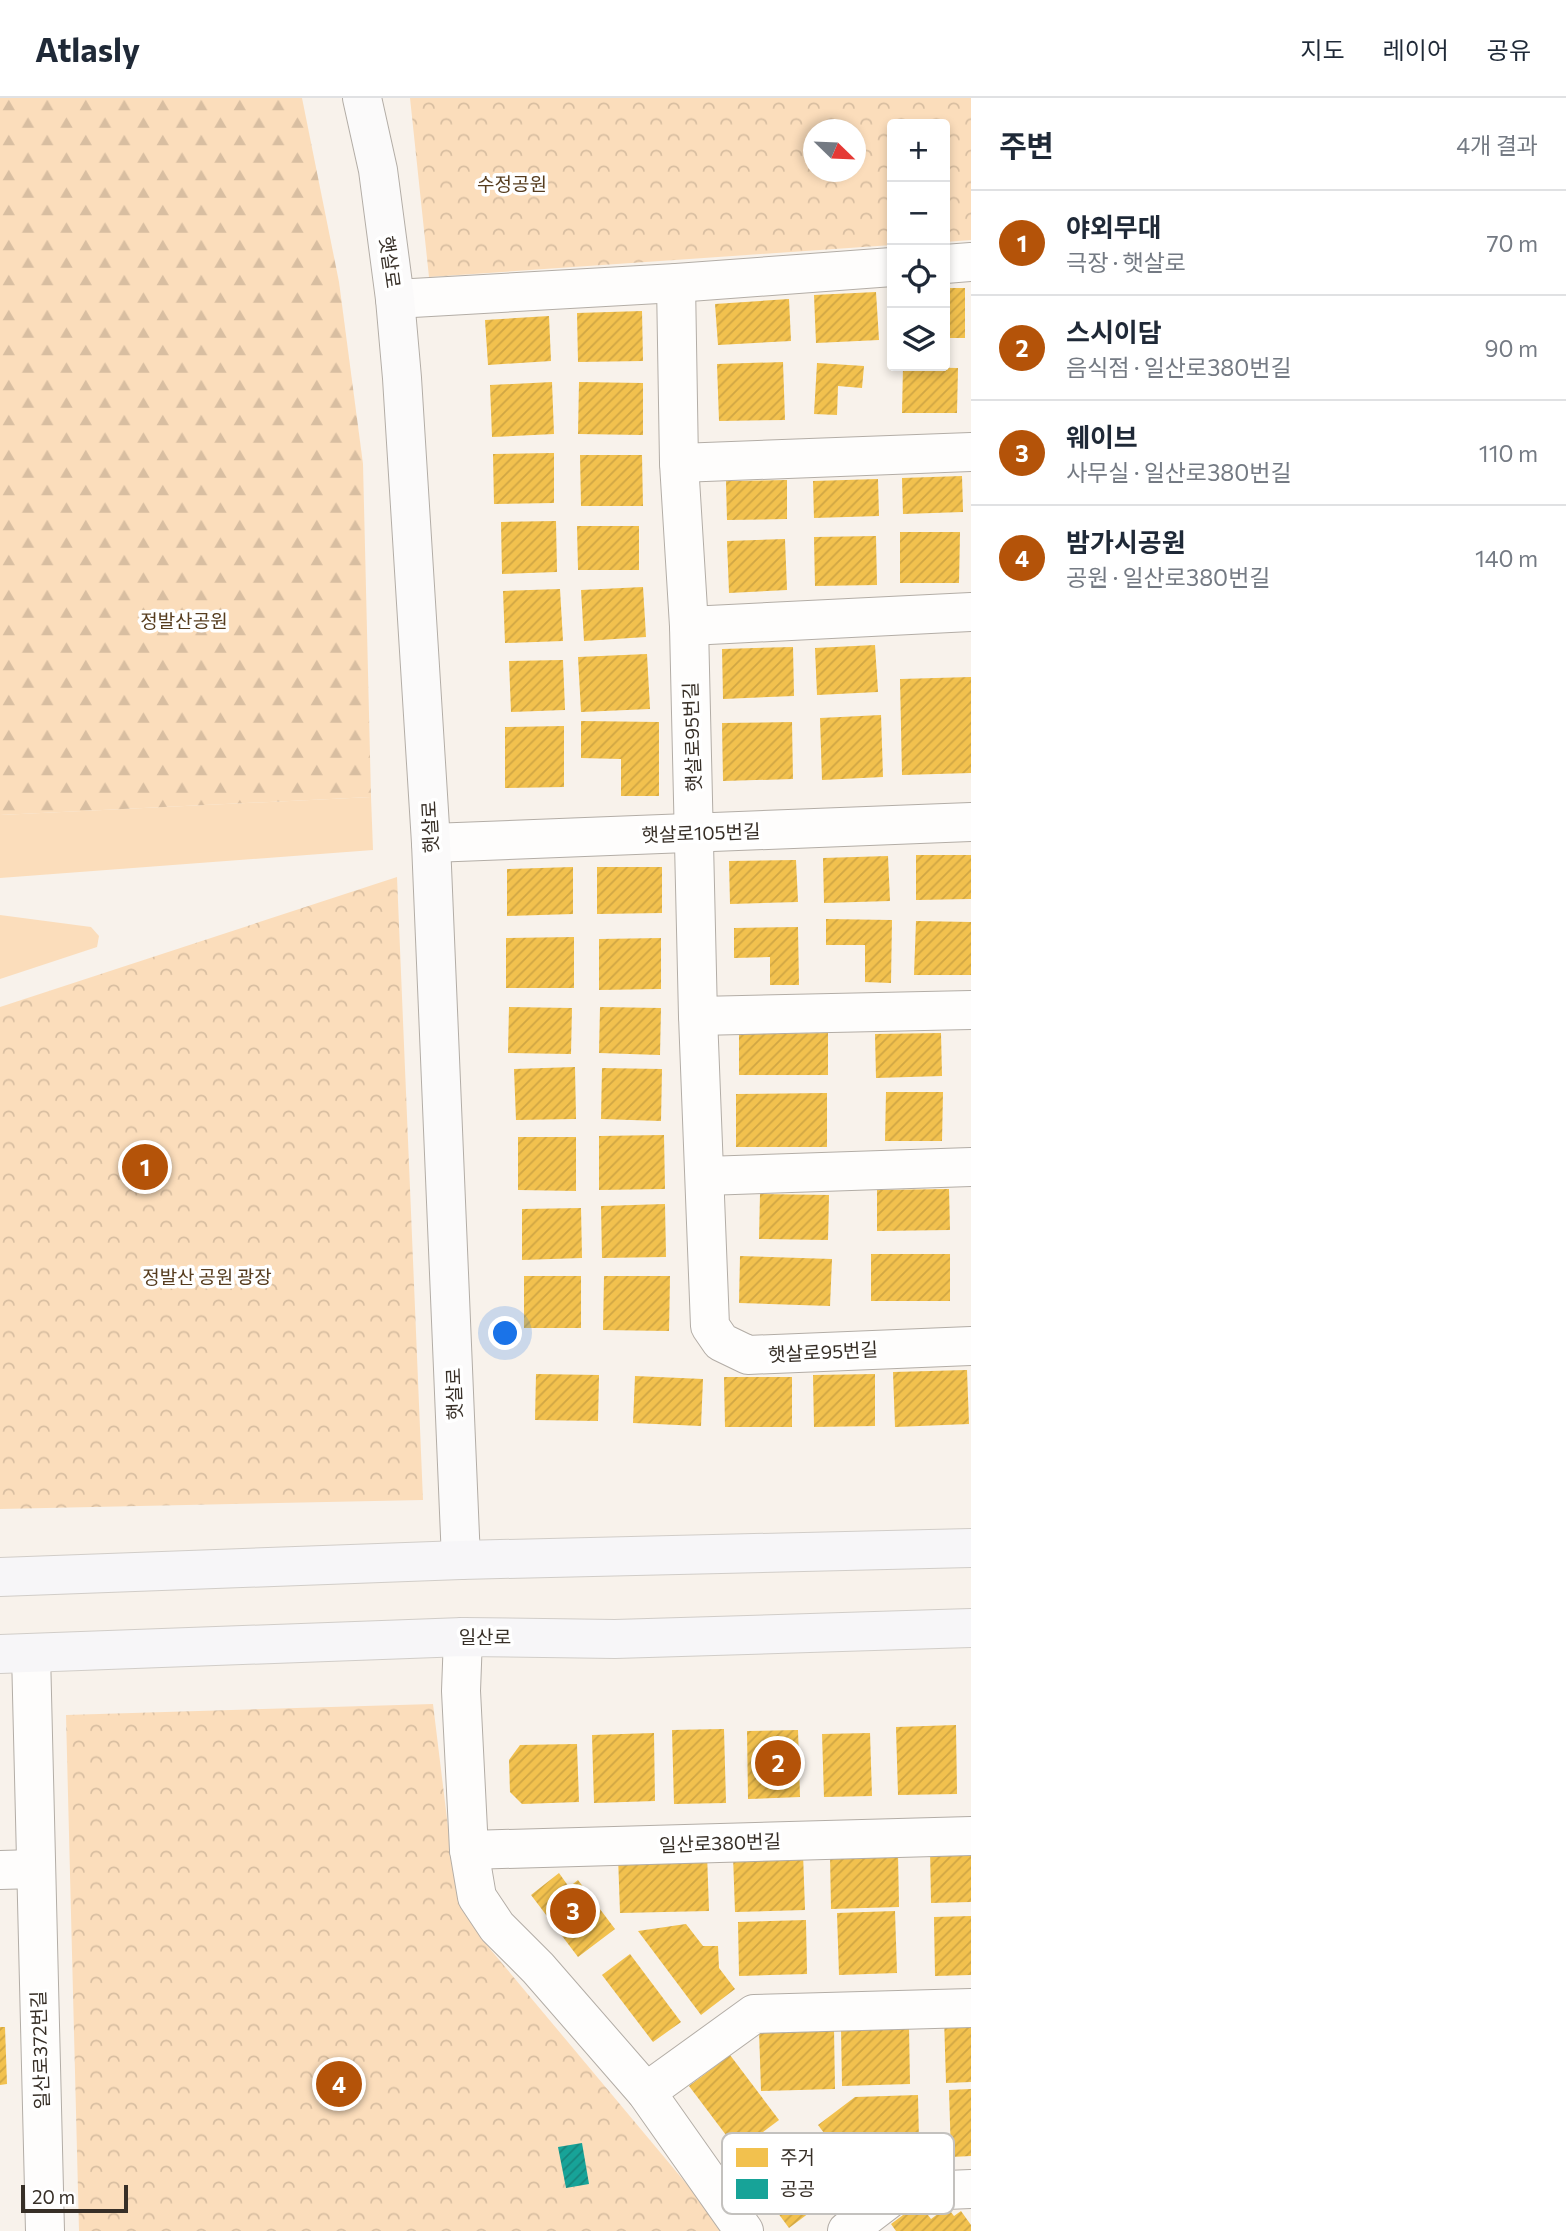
<!DOCTYPE html>
<html lang="ko">
<meta charset="utf-8">
<style>
body{margin:0;font-family:Commissioner,"Noto Sans KR",sans-serif;background:#f2f2f3;color:#1f2937}
.controls{position:absolute;right:21px;top:21px;display:grid;overflow:hidden;border-radius:7px;box-shadow:0 4px 10px #0003}
.controls button{width:63px;height:63px;display:grid;place-items:center;padding:0;border:0;border-bottom:2px solid #e0e1e3;background:#fff;color:#1f2937;font:35px sans-serif}
.compass{position:absolute;left:803px;top:21px;width:63px;height:63px;border-radius:50%;background:#fff;box-shadow:0 4px 10px #0003;rotate:113deg}
.scale{position:absolute;left:21px;bottom:18px;width:107px;box-sizing:border-box;padding-left:7px;border:4px solid #372f27;border-top:0;font-size:19px;line-height:24px;white-space:nowrap;color:#372f27;-webkit-text-stroke:5px #fff;paint-order:stroke}
.you{position:absolute;left:506px;top:1236px;width:24px;height:24px;margin:-18px;border:5px solid #fff;border-radius:50%;background:#1a73e8;box-shadow:0 0 0 10px #1a73e833}
.badge{display:grid;place-items:center;width:46px;height:46px;border-radius:50%;background:#b45309;color:#fff;font-size:23px;font-weight:700}
.pin{position:absolute;translate:-50% -50%;border:4px solid #fff;box-shadow:0 2px 7px #0006}
.list{margin:0;padding:0;list-style:none}
h2{display:flex;justify-content:space-between;align-items:center;height:91px;margin:0;padding:0 28px;font-size:30px}
h2 small{font-size:23px;font-weight:400;color:#747a83}
.list li{display:grid;grid-template-columns:46px 1fr auto;gap:21px;align-items:center;box-sizing:border-box;height:105px;padding:0 28px;border-top:2px solid #e0e1e3}
.list b{display:block;font-size:26px;white-space:nowrap}
.list p{margin:0;font-size:23px;white-space:nowrap;color:#747a83}
.list em{font-size:23px;font-style:normal;color:#747a83}
.icon{flex:none;width:38px;height:38px;fill:none;stroke:currentColor;stroke-width:2;stroke-linecap:round;stroke-linejoin:round}
.map{position:relative;flex:none;width:971px;height:2133px;overflow:hidden}
header{display:flex;align-items:center;gap:42px;box-sizing:border-box;height:98px;padding:0 35px;background:#fff;border-bottom:2px solid #e0e1e3}
header strong{font-size:33px}
nav{display:flex;gap:38px;margin-inline-start:auto;font-size:24px}
main{display:flex}
aside{flex:1;background:#fff}
.map>svg:first-child{display:block}
.green{fill:#fbddbb}
.forest{fill:url(#forest-firs)}
.park{fill:url(#park-crowns);fill-rule:evenodd}
.homes{fill:url(#homes-hatch)}
.public{fill:url(#public-hatch)}
.lines{fill:none;stroke-linecap:round;stroke-linejoin:round}
.street-casing{stroke:#b3ada6;stroke-width:40}
.secondary-casing{stroke:#b3ada6;stroke-width:40}
.primary-casing{stroke:#d1cdc8;stroke-width:40}
.street{stroke:#fefdfc;stroke-width:38}
.secondary{stroke:#fbfafa;stroke-width:38}
.primary{stroke:#f7f6f8;stroke-width:38}
.labels{text-anchor:middle;stroke-width:7;stroke-linejoin:round;paint-order:stroke}
.park-label{font-size:19px;fill:#563c1e;stroke:#fff}
.street-label{font-size:19px;fill:#372f27;stroke:#fff}
.key{fill:#fff;stroke:#c3c1be;stroke-width:2}
.key-label{font-size:19px;fill:#372f27}
</style>
<header>
<strong>Atlasly</strong>
<nav><a>지도</a><a>레이어</a><a>공유</a></nav>
</header>
<main>
<div class="map">
<svg width="971" height="2133" viewBox="0 0 971 2133">
<defs>
<pattern id="forest-firs" width="22" height="20" patternUnits="userSpaceOnUse" patternTransform="scale(1.75)"><rect width="22" height="20" fill="#fbddbb"/><path d="M5 1l3.5 6h-7zM16 11l3.5 6h-7z" fill="#d8bea1"/></pattern>
<pattern id="park-crowns" width="20" height="18" patternUnits="userSpaceOnUse" patternTransform="scale(1.75)"><rect width="20" height="18" fill="#fbddbb"/><path d="M2 6a3 3 0 1 1 6 0M12 15a3 3 0 1 1 6 0" fill="none" stroke="#d8bea1"/></pattern>
<pattern id="homes-hatch" width="6" height="6" patternUnits="userSpaceOnUse" patternTransform="scale(1.75)"><rect width="6" height="6" fill="#f2c14e"/><path d="M-1 1l2-2M0 6l6-6M5 7l2-2" fill="none" stroke="#d0a644"/></pattern>
<pattern id="public-hatch" width="6" height="6" patternUnits="userSpaceOnUse" patternTransform="scale(1.75)"><rect width="6" height="6" fill="#17a398"/><path d="M-1 1l2-2M0 6l6-6M5 7l2-2" fill="none" stroke="#16857c"/></pattern>
</defs>
<rect width="100%" height="100%" fill="#f8f2eb"/>
<g class="green">
<polygon points="371,699 373,752 0,780 0,717"/>
<polygon points="0,817 91,829 99,838 97,849 0,881"/>
</g>
<polygon class="forest" points="0,0 302,0 339,184 363,366 371,699 0,717"/>
<g class="park">
<path d="M410,0H971V142L945,144V26H892V147L429,179ZM814,32H856V74H814Z"/>
<polygon points="397,779 423,1402 0,1411 0,909"/>
<polygon points="433,1606 454,1778 480,1839 726,2133 79,2133 66,1617"/>
</g>
<g class="homes">
<rect x="945" y="190" width="20" height="50"/>
<polygon points="876,194 879,242 816,245 814,197"/>
<polygon points="789,201 791,243 718,247 715,206"/>
<polygon points="642,213 643,263 578,264 577,215"/>
<polygon points="549,218 551,263 488,267 485,222"/>
<polygon points="783,264 785,322 719,323 717,266"/>
<polygon points="817,265 864,268 862,290 838,288 837,317 814,316"/>
<polygon points="903,269 958,270 957,315 902,315"/>
<polygon points="552,284 554,336 492,339 490,287"/>
<polygon points="579,284 643,285 643,337 578,336"/>
<polygon points="554,355 554,405 494,406 493,356"/>
<polygon points="580,357 642,357 643,408 581,408"/>
<polygon points="962,378 963,414 903,416 902,380"/>
<polygon points="878,381 879,418 814,420 813,383"/>
<polygon points="787,382 787,421 727,422 726,383"/>
<polygon points="556,423 557,474 502,476 501,424"/>
<polygon points="577,428 639,428 639,472 578,472"/>
<polygon points="900,434 960,434 959,485 900,485"/>
<polygon points="876,438 877,487 815,488 814,439"/>
<polygon points="785,441 787,492 729,495 727,443"/>
<polygon points="643,489 646,539 584,543 581,492"/>
<polygon points="560,491 563,543 505,545 503,493"/>
<polygon points="875,547 878,594 817,597 815,550"/>
<polygon points="793,549 794,598 723,601 722,551"/>
<polygon points="647,556 650,611 581,614 578,559"/>
<polygon points="563,562 565,612 511,614 509,563"/>
<polygon points="971,579 971,675 902,677 900,581"/>
<polygon points="881,617 883,679 822,682 820,620"/>
<polygon points="581,623 659,624 659,698 621,698 621,661 581,660"/>
<polygon points="792,624 793,681 723,683 722,625"/>
<polygon points="564,628 564,689 505,690 505,629"/>
<polygon points="916,757 971,757 971,801 916,802"/>
<polygon points="888,758 890,803 824,805 823,760"/>
<polygon points="796,762 798,804 730,806 729,763"/>
<polygon points="573,769 573,816 507,818 507,771"/>
<polygon points="597,769 662,769 662,815 597,816"/>
<polygon points="826,821 892,822 891,885 865,884 865,847 826,847"/>
<polygon points="916,823 971,824 971,877 914,877"/>
<polygon points="798,829 799,887 770,887 770,859 734,860 734,830"/>
<polygon points="574,839 574,890 506,890 506,840"/>
<polygon points="661,840 661,891 599,892 599,841"/>
<polygon points="509,909 572,910 571,956 508,955"/>
<polygon points="600,909 661,910 660,957 599,955"/>
<polygon points="828,935 828,977 739,977 739,936"/>
<polygon points="941,935 942,978 876,980 875,936"/>
<polygon points="575,969 576,1021 516,1022 514,971"/>
<polygon points="602,970 662,971 661,1023 601,1021"/>
<polygon points="886,994 943,994 942,1043 885,1043"/>
<polygon points="827,995 827,1049 736,1049 736,996"/>
<polygon points="664,1037 665,1091 599,1092 599,1038"/>
<polygon points="518,1039 576,1039 576,1093 518,1092"/>
<polygon points="949,1091 950,1132 877,1133 877,1092"/>
<polygon points="760,1096 829,1097 828,1142 759,1141"/>
<polygon points="665,1106 666,1159 602,1160 601,1108"/>
<polygon points="581,1110 582,1160 522,1162 522,1111"/>
<rect x="871" y="1156" width="79" height="47"/>
<polygon points="740,1158 832,1161 830,1208 739,1205"/>
<rect x="524" y="1178" width="57" height="52"/>
<polygon points="604,1178 670,1178 669,1233 603,1232"/>
<polygon points="967,1272 969,1326 895,1329 893,1274"/>
<polygon points="536,1276 599,1277 598,1323 535,1322"/>
<polygon points="875,1276 875,1328 814,1329 813,1277"/>
<polygon points="635,1278 703,1281 701,1328 633,1325"/>
<polygon points="724,1279 792,1279 792,1329 725,1329"/>
<polygon points="956,1627 957,1696 898,1697 896,1629"/>
<polygon points="724,1631 726,1705 674,1706 672,1632"/>
<polygon points="798,1632 800,1699 748,1701 747,1633"/>
<polygon points="654,1635 655,1703 594,1705 592,1637"/>
<polygon points="870,1635 872,1698 824,1699 822,1636"/>
<polygon points="577,1646 579,1704 522,1706 510,1694 509,1662 520,1647"/>
<polygon points="971,1748 971,1804 931,1805 930,1749"/>
<polygon points="707,1755 709,1813 620,1815 618,1758"/>
<polygon points="803,1755 805,1812 735,1814 733,1757"/>
<polygon points="898,1755 899,1809 831,1811 830,1757"/>
<polygon points="559,1775 569,1789 578,1782 615,1831 578,1859 531,1797"/>
<polygon points="895,1813 897,1875 839,1877 837,1815"/>
<polygon points="971,1818 971,1877 935,1878 934,1819"/>
<polygon points="806,1822 807,1876 739,1878 738,1824"/>
<polygon points="686,1826 703,1848 718,1848 719,1870 735,1891 701,1917 638,1833"/>
<polygon points="630,1856 681,1924 653,1944 602,1877"/>
<polygon points="971,1918 971,1984 946,1985 944,1919"/>
<polygon points="909,1928 910,1986 842,1988 841,1929"/>
<polygon points="0,1929 5,1929 7,1986 0,1987"/>
<polygon points="834,1930 835,1991 761,1993 759,1932"/>
<polygon points="730,1957 779,2022 738,2053 689,1988"/>
<polygon points="971,1991 971,2058 951,2059 949,1992"/>
<polygon points="918,1997 919,2043 888,2044 854,2075 818,2027 855,1999"/>
<polygon points="794,2036 837,2094 789,2130 746,2072"/>
<polygon points="919,2105 931,2121 947,2109 954,2118 961,2113 971,2127 971,2133 896,2133 891,2126"/>
</g>
<polygon class="public" points="582,2045 589,2086 566,2090 558,2049"/>
<g class="lines">
<g class="street-casing">
<g id="street">
<polyline points="945,166 971,164"/>
<polyline points="676,185 679,365 689,528 698,918 710,1228 721,1244 748,1257 971,1248"/>
<polyline points="395,201 676,185 892,169"/>
<polyline points="679,365 971,354"/>
<polyline points="689,528 971,514"/>
<polyline points="431,745 971,724"/>
<polyline points="698,918 971,912"/>
<polyline points="705,1078 971,1069"/>
<polyline points="463,1539 461,1593 469,1752 477,1799 497,1829 538,1870 646,1994 744,2133"/>
<polyline points="31,1555 45,2133"/>
<polyline points="469,1752 971,1738"/>
<polyline points="0,1772 35,1771"/>
<polyline points="646,1994 754,1916 971,1910"/>
<polyline points="847,2133 898,2094 971,2091"/>
</g>
</g>
<g class="secondary-casing">
<polyline id="secondary" points="362,0 378,72 395,201 402,280 431,745 461,1462"/>
</g>
<g class="primary-casing">
<g id="primary">
<polyline points="0,1479 461,1462 971,1450"/>
<polyline points="0,1556 463,1539 615,1541 971,1530"/>
</g>
</g>
<use href="#street" class="street"/>
<use href="#secondary" class="secondary"/>
<use href="#primary" class="primary"/>
</g>
<g class="labels">
<g class="park-label">
<text x="512" y="93">수정공원</text>
<text x="184" y="530">정발산공원</text>
<text x="207" y="1186">정발산 공원 광장</text>
</g>
<g class="street-label">
<text transform="translate(390 164) rotate(82)" y="7">햇살로</text>
<text transform="translate(692 639) rotate(-92)" y="7">햇살로95번길</text>
<text transform="translate(430 729) rotate(-93)" y="7">햇살로</text>
<text transform="translate(701 735) rotate(-2)" y="7">햇살로105번길</text>
<text transform="translate(823 1254) rotate(-3)" y="7">햇살로95번길</text>
<text transform="translate(454 1296) rotate(-92)" y="7">햇살로</text>
<text x="485" y="1546">일산로</text>
<text transform="translate(720 1745) rotate(-2)" y="7">일산로380번길</text>
<text transform="translate(40 1952) rotate(-92)" y="7">일산로372번길</text>
</g>
</g>
<rect x="722" y="2035" width="232" height="81" rx="10" class="key"/>
<rect x="736" y="2050" width="32" height="19" fill="#f2c14e"/>
<rect x="736" y="2081" width="32" height="20" fill="#17a398"/>
<g class="key-label">
<text x="780" y="2066">주거</text>
<text x="780" y="2098">공공</text>
</g>
</svg>
<div class="controls">
<button>+</button>
<button>−</button>
<button><svg class="icon" aria-label="locate" viewBox="0 0 24 24"><circle cx="12" cy="12" r="6"/><path d="M12 2v4M12 18v4M2 12h4M18 12h4"/></svg></button>
<button><svg class="icon" aria-label="layers" viewBox="0 0 24 24"><path d="M12 4l9 5-9 5-9-5zM3 14l9 5 9-5"/></svg></button>
</div>
<svg class="compass" viewBox="-18 -18 36 36"><path d="M0-13l5 13h-10z" fill="#e53935"/><path d="M0 13l5-13h-10z" fill="#747a83"/></svg>
<div class="scale">20 m</div>
<div class="you"></div>
<div class="pin badge" style="left:145px;top:1069px">1</div>
<div class="pin badge" style="left:778px;top:1665px">2</div>
<div class="pin badge" style="left:573px;top:1813px">3</div>
<div class="pin badge" style="left:339px;top:1986px">4</div>
</div>
<aside>
<h2>주변<small>4개 결과</small></h2>
<ul class="list">
<li><span class="badge">1</span><div><b>야외무대</b><p>극장 · 햇살로</p></div><em>70 m</em></li>
<li><span class="badge">2</span><div><b>스시이담</b><p>음식점 · 일산로380번길</p></div><em>90 m</em></li>
<li><span class="badge">3</span><div><b>웨이브</b><p>사무실 · 일산로380번길</p></div><em>110 m</em></li>
<li><span class="badge">4</span><div><b>밤가시공원</b><p>공원 · 일산로380번길</p></div><em>140 m</em></li>
</ul>
</aside>
</main>
